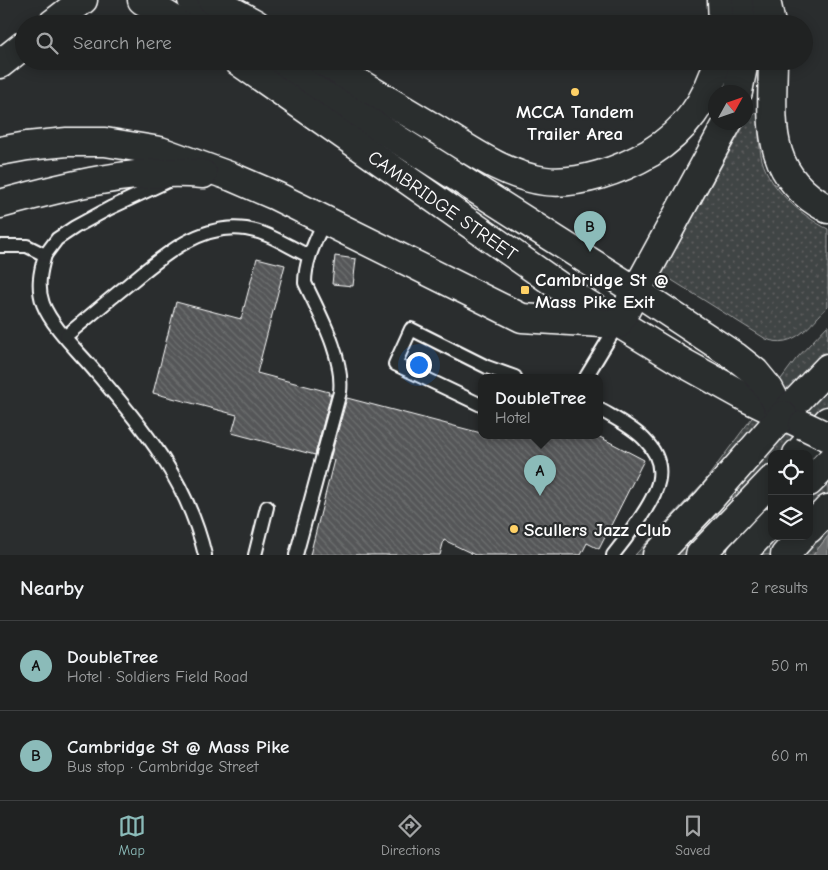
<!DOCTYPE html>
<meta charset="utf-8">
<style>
body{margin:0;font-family:"Comic Neue",sans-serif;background:#282a2a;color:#f1f3f6}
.controls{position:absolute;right:15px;bottom:15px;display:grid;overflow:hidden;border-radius:10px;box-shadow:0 2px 12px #0003}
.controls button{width:45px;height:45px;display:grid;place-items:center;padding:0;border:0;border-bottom:1px solid #3d3f40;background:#202222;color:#f1f3f6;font:25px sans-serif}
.compass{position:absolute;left:708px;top:85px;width:45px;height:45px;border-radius:50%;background:#202222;box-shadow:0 2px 12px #0003;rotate:50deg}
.you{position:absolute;left:418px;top:364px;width:18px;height:18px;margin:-12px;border:4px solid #fff;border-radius:50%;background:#1a73e8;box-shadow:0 0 0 8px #1a73e833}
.badge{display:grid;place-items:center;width:32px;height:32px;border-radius:50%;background:#8bbbb9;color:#111;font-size:16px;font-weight:700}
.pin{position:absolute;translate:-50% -41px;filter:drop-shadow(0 1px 2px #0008)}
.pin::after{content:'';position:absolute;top:26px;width:18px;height:15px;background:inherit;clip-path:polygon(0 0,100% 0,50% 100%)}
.popup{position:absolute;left:478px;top:374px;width:125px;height:65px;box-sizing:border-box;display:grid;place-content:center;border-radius:10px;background:#202222;filter:drop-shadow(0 1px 4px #0005);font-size:16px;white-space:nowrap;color:#a2a4a5}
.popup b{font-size:19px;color:#f1f3f6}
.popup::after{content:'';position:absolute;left:50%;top:100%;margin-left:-10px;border:10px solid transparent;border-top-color:#202222}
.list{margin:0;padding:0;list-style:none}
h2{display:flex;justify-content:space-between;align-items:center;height:65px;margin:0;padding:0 20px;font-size:21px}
h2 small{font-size:16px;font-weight:400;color:#a2a4a5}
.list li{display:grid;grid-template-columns:32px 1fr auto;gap:15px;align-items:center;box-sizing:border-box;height:90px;padding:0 20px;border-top:1px solid #3d3f40}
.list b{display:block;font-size:19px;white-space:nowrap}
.list p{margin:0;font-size:16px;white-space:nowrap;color:#a2a4a5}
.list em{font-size:16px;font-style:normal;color:#a2a4a5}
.icon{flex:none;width:28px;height:28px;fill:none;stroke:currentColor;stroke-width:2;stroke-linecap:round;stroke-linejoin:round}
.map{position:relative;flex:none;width:828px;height:555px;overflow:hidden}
.search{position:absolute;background:#202222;box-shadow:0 2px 12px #0003;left:15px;right:15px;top:15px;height:55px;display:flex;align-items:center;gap:12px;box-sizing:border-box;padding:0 18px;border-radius:28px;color:#a2a4a5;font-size:19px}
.sheet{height:245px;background:#202222}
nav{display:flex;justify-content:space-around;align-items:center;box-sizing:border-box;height:70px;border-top:1px solid #3d3f40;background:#202222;font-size:14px;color:#a2a4a5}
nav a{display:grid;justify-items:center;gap:2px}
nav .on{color:#8bbbb9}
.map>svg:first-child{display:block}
.green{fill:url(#green-dots);stroke:#a0a2a2;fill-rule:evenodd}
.water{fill:#6a6c6d;stroke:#a6a7a7}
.building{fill:url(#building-back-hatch);stroke:#fff}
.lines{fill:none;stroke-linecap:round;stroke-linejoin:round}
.service-casing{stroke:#fff;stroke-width:16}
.primary-casing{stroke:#fff;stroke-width:31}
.motorway-casing{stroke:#fff;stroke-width:31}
.service{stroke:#2a2d2e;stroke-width:12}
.primary{stroke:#2a2d2e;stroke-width:28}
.motorway{stroke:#2a2d2e;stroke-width:28}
.primary-bridge-casing{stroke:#fff;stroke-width:31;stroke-linecap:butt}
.primary-bridge{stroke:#2a2d2e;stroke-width:28}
.poi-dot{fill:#ffd166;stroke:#2a2d2e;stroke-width:2}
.labels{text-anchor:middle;stroke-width:4.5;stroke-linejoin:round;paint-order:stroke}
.poi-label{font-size:19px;font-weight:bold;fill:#fff;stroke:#2a2d2e;text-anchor:start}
.street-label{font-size:19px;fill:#fff;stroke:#2a2d2e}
</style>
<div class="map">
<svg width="828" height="555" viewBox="0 0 828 555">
<defs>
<pattern id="green-dots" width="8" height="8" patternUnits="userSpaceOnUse" patternTransform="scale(1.25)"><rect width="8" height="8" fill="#414445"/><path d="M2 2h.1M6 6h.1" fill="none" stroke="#5e6061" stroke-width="1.8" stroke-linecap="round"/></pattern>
<pattern id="building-back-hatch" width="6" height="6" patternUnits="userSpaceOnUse" patternTransform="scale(1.25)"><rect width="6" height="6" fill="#555758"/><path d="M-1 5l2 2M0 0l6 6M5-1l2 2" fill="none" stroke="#6e7071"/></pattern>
</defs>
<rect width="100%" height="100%" fill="#2a2d2e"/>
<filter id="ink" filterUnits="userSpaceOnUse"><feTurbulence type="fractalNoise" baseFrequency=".02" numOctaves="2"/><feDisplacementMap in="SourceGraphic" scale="10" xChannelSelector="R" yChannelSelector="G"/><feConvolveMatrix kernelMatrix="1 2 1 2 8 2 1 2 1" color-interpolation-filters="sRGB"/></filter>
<g filter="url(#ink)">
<g class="green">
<path d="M757,113C760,128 758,144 762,160C769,188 803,217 828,229V306C811,324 794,350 766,339L662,274L747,120L751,115Z"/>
<path d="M828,325V536L813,555H635L704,482L796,359ZM772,454H809V536H772Z"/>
</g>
<polygon class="water" points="828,536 828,555 813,555"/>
<g class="building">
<polygon points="335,256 356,259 353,286 332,284"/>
<polygon points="257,258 285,265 257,373 329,392 328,394 331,394 315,455 232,433 237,415 153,393 176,302 241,319"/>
<polygon points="347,398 481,433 481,435 596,435 644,460 599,549 587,543 581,555 475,555 444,540 440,555 310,555 334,460 330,459"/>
</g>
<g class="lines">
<g class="service-casing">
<g id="service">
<path d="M0,246H27L45,255C40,272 37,287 43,304C52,327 78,351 94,370C143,428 187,479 205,555"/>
<polyline points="45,255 57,239 75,227 110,208 170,180"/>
<path d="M66,336C85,320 105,303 125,287C158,260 199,222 246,229C268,232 289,247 309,256"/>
<polyline points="586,377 618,324"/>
<polyline points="481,405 395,364 411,329 487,367 515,377"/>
<path d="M599,409C614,418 631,426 644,439C672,467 657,494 638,521C630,533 622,544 613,555"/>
<polyline points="255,555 267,507"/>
<path d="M296,555L340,392C344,357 320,315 305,283C305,260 316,240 325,219"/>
</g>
</g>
<g class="primary-casing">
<g id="primary">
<polyline points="142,0 181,24"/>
<polyline points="192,0 227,24"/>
<polyline points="238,61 566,291 682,362 747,398 803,425"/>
<polyline points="283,61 397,139 636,291 736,357 755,372 769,389 783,415"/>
<polyline points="783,415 828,368"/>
</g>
</g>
<g class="motorway-casing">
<g id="motorway">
<polyline points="212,0 256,24"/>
<polyline points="722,0 723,24"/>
<polyline points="746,0 747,24"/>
<polyline points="766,0 771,24"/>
<polyline points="52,24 83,0"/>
<path d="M322,61C361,84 400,108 439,131C471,151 506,176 545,181C579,185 621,170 650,153C684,132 708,100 718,61"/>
<path d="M773,61C772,123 764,175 828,209"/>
<polyline points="0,64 24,45"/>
<polyline points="738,92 744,61"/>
<polyline points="0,151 27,146 67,142 105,142 160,151 232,177 276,196 522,318 618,324 728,122"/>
<path d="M0,204C66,186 135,168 203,174"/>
<polyline points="797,454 828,421"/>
<polyline points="809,482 828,463"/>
<polyline points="809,529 828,509"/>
<polyline points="657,555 708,501 783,415"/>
<polyline points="700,555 772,480"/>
<polyline points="741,555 772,522"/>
<polyline points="785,555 802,536"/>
</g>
</g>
<use href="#service" class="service"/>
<use href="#primary" class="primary"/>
<use href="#motorway" class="motorway"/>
<g class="primary-bridge-casing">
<polyline id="primary-bridge" points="803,425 828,437"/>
</g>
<use href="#primary-bridge" class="primary-bridge"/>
</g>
</g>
<g class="poi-dot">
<circle cx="575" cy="92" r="5"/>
<rect x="520" y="285" width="10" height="10" rx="2.5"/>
<circle cx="514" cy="529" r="5"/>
</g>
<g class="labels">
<g class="poi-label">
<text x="575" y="118" text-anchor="middle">MCCA Tandem<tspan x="575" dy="22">Trailer Area</tspan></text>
<text x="535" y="286">Cambridge St @<tspan x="535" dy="22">Mass Pike Exit</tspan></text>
<text x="524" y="536">Scullers Jazz Club</text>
</g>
<g class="street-label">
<text transform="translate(443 205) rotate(35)" y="7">CAMBRIDGE STREET</text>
</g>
</g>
</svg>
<div class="controls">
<button><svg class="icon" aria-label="locate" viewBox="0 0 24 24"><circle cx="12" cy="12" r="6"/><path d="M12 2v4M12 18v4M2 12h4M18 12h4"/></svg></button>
<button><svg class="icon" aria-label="layers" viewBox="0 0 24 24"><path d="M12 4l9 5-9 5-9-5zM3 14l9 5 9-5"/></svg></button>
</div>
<svg class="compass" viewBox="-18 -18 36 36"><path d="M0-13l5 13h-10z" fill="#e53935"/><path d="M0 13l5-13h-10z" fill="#a2a4a5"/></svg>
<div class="you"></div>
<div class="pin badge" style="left:540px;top:496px">A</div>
<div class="popup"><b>DoubleTree</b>Hotel</div>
<div class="pin badge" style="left:590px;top:252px">B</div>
<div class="search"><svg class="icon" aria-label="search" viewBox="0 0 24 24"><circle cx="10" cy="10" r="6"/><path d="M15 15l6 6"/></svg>Search here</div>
</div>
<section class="sheet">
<h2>Nearby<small>2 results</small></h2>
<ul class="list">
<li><span class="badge">A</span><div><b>DoubleTree</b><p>Hotel · Soldiers Field Road</p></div><em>50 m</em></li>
<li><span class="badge">B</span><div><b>Cambridge St @ Mass Pike</b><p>Bus stop · Cambridge Street</p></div><em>60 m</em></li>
</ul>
</section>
<nav>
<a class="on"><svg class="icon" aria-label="map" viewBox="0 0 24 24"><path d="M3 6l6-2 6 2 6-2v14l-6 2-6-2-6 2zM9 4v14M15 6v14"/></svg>Map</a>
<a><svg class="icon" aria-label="directions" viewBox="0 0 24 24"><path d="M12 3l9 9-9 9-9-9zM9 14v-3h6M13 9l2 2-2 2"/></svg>Directions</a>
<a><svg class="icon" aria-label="saved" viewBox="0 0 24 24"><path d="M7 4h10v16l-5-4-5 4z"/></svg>Saved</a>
</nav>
